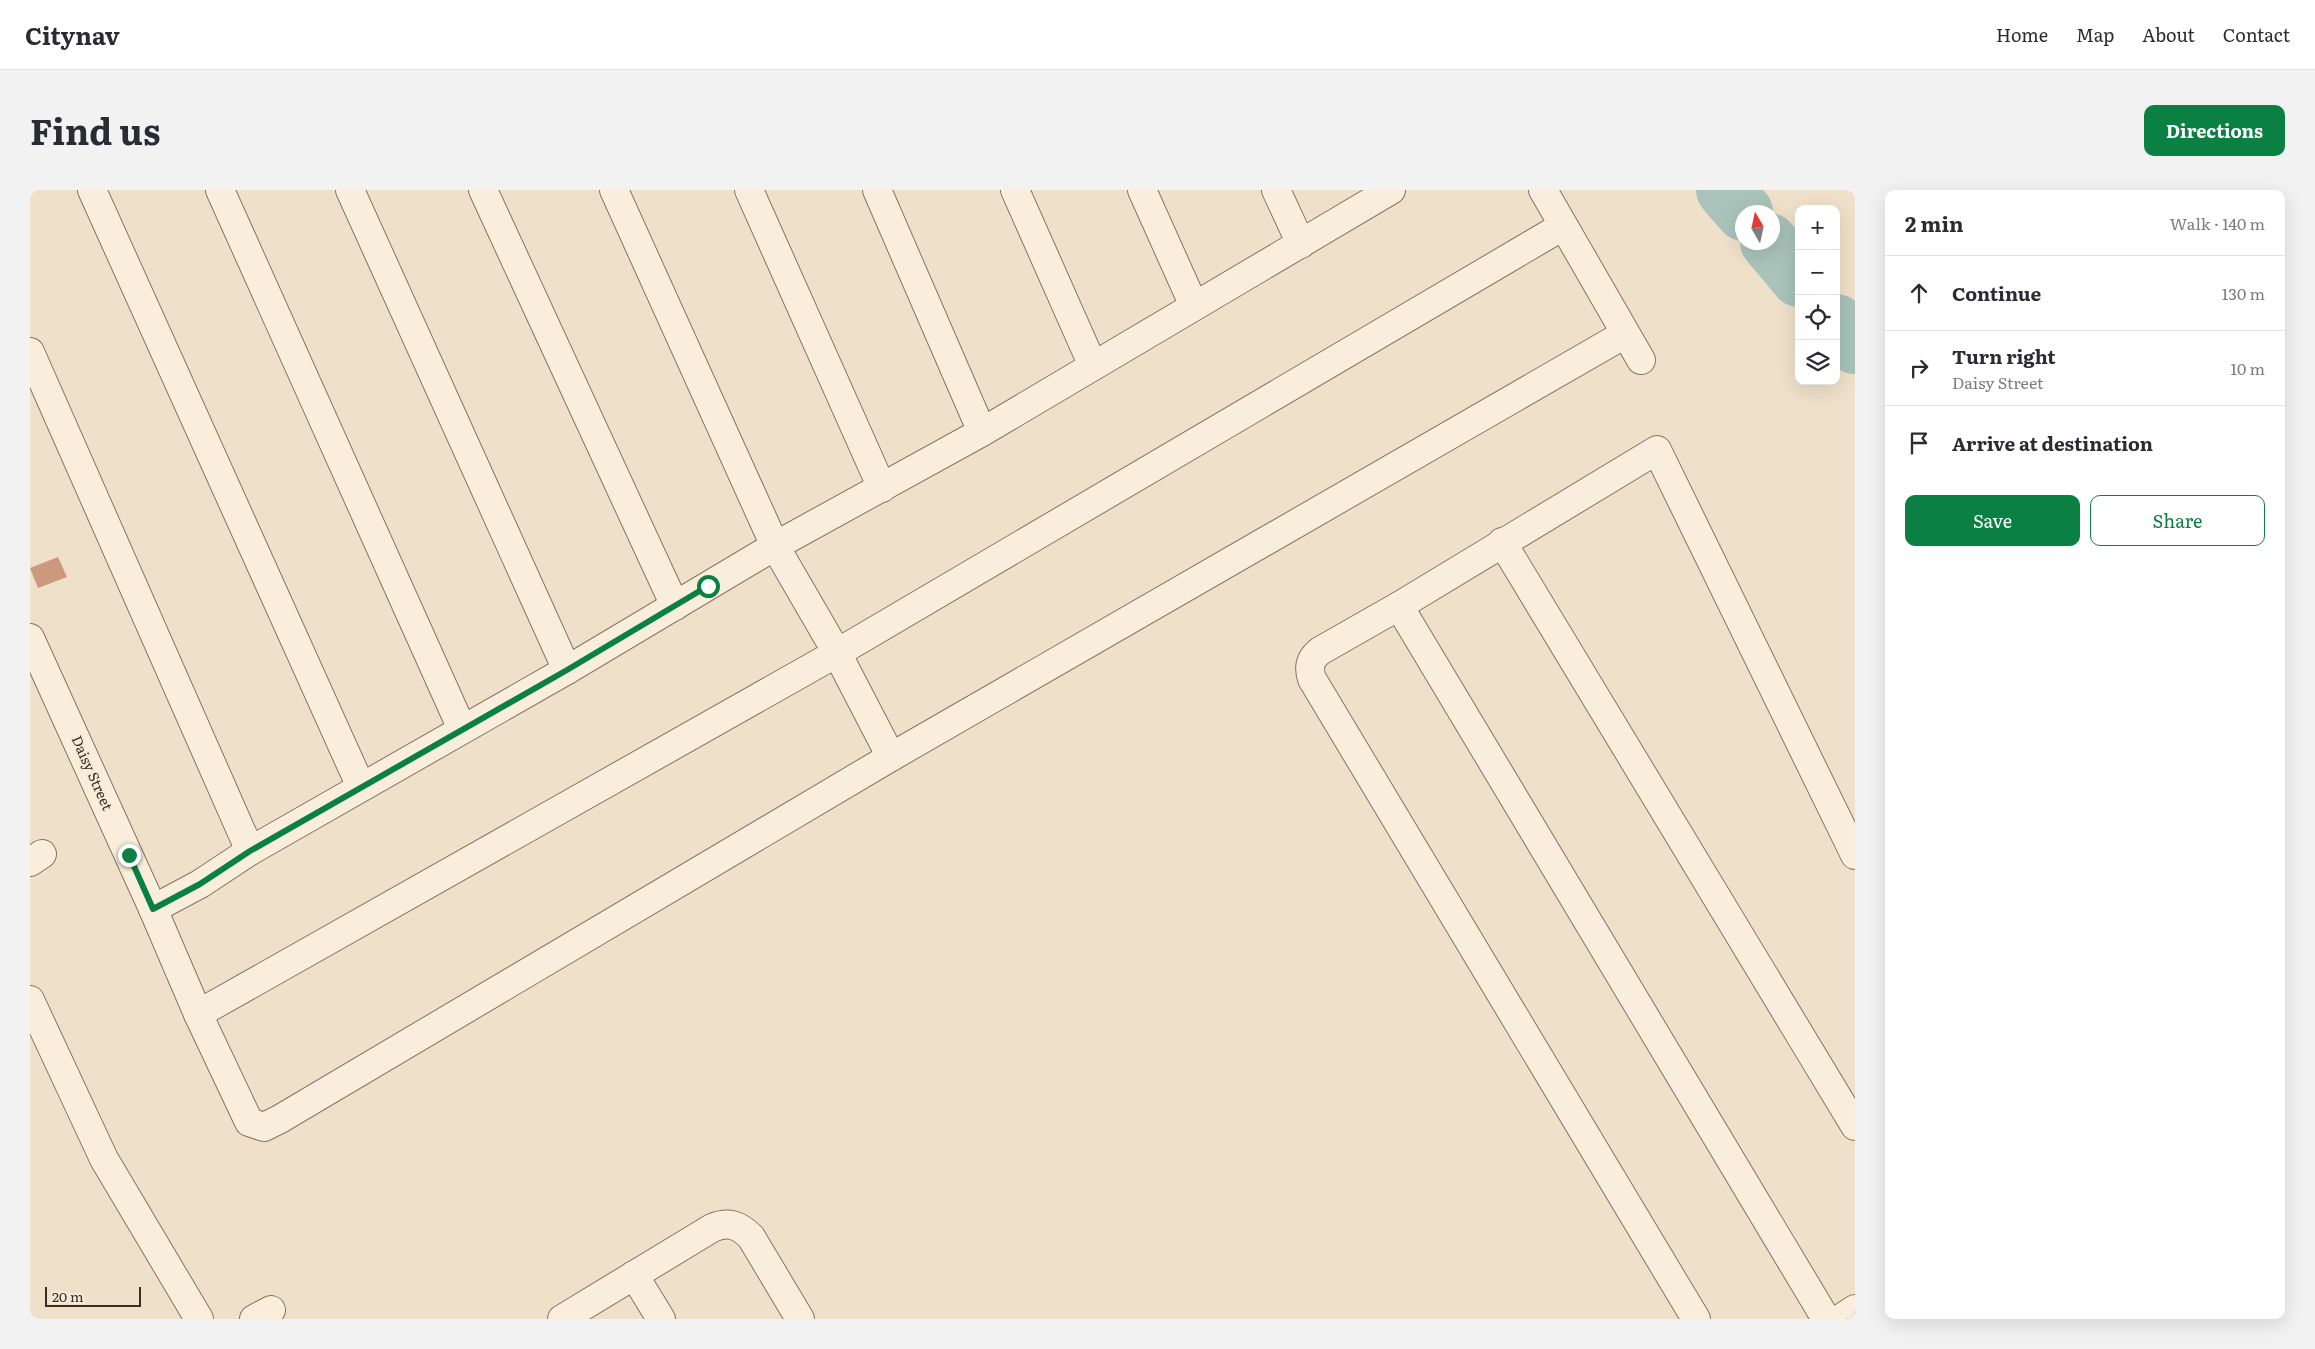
<!DOCTYPE html>
<meta charset="utf-8">
<style>
body{margin:0;font-family:Literata,serif;background:#f2f2f3;color:#2b2b33}
.controls{position:absolute;right:15px;top:15px;display:grid;overflow:hidden;border-radius:10px;box-shadow:0 5px 20px #0002}
.controls button{width:45px;height:45px;display:grid;place-items:center;padding:0;border:0;border-bottom:1px solid #e1e1e2;background:#fff;color:#2b2b33;font:25px sans-serif}
.compass{position:absolute;left:1705px;top:15px;width:45px;height:45px;border-radius:50%;background:#fff;box-shadow:0 5px 20px #0002;rotate:351deg}
.scale{position:absolute;left:15px;bottom:12px;width:96px;box-sizing:border-box;padding-left:5px;border:2px solid #3c2c21;border-top:0;font-size:14px;line-height:18px;white-space:nowrap;color:#3c2c21;-webkit-text-stroke:4px #f6ebd8;paint-order:stroke}
.stop{position:absolute;width:15px;height:15px;margin:-11px;border:4px solid #0b8043;border-radius:50%;background:#fff}
.stop.end{background:#0b8043;border-color:#fff;box-shadow:0 1px 5px #0008}
.list{margin:0;padding:0;list-style:none}
h2{display:flex;justify-content:space-between;align-items:center;height:65px;margin:0;padding:0 20px;font-size:21px}
h2 small{font-size:16px;font-weight:400;color:#7c7c81}
.list li{display:grid;grid-template-columns:32px 1fr auto;gap:15px;align-items:center;box-sizing:border-box;height:75px;padding:0 20px;border-top:1px solid #e1e1e2}
.list b{display:block;font-size:19px;white-space:nowrap}
.list p{margin:0;font-size:16px;white-space:nowrap;color:#7c7c81}
.list em{font-size:16px;font-style:normal;color:#7c7c81}
.actions{display:flex;gap:10px;padding:15px 20px}
.actions a{flex:1;padding:11px 0;border:1px solid #0b8043;border-radius:10px;text-align:center;font-size:18px;color:#0b8043}
.actions .main{background:#0b8043;color:#fff}
.icon{flex:none;width:28px;height:28px;fill:none;stroke:currentColor;stroke-width:2;stroke-linecap:round;stroke-linejoin:round}
.map{position:relative;flex:none;width:1825px;height:1129px;overflow:hidden;border-radius:10px}
header{display:flex;align-items:center;gap:30px;box-sizing:border-box;height:70px;padding:0 25px;background:#fff;border-bottom:1px solid #e1e1e2}
header strong{font-size:24px}
nav{display:flex;gap:28px;margin-inline-start:auto;font-size:18px}
.intro{display:flex;align-items:center;justify-content:space-between;box-sizing:border-box;height:120px;padding:0 30px}
h1{margin:0;font-size:35px}
.button{padding:12px 22px;border-radius:10px;background:#0b8043;color:#fff;font-size:18px;font-weight:700}
main{display:flex;gap:30px;padding:0 30px}
aside{flex:1;background:#fff;border-radius:10px;box-shadow:0 5px 20px #0002}
.map>svg:first-child{display:block}
.lines{fill:none;stroke-linecap:round;stroke-linejoin:round}
.river{stroke:#a9c3ba;stroke-width:58}
.building{fill:#cc997f}
.minor-casing{stroke:#8b725d;stroke-width:30}
.minor{stroke:#f9eedc;stroke-width:28}
.route{stroke:#0b8043;stroke-width:6}
.labels{text-anchor:middle;stroke-width:4;stroke-linejoin:round;paint-order:stroke}
.street-label{font-size:14px;fill:#3c2c21;stroke:#f6ebd8}
</style>
<header>
<strong>Citynav</strong>
<nav><a>Home</a><a>Map</a><a>About</a><a>Contact</a></nav>
</header>
<div class="intro"><h1>Find us</h1><a class="button">Directions</a></div>
<main>
<div class="map">
<svg width="1825" height="1129" viewBox="0 0 1825 1129">
<rect width="100%" height="100%" fill="#efe0c9"/>
<g class="lines">
<g class="river">
<polyline points="1695,0 1714,22"/>
<polyline points="1739,52 1769,88"/>
<polyline points="1806,133 1825,155"/>
</g>
</g>
<polygon class="building" points="28,367 37,387 8,398 0,378"/>
<g class="lines">
<g class="minor-casing">
<g id="minor">
<polyline points="62,0 331,597"/>
<polyline points="190,0 432,539"/>
<polyline points="320,0 537,480"/>
<polyline points="453,0 645,416"/>
<polyline points="584,0 745,356 807,463 861,567"/>
<polyline points="719,0 852,298"/>
<polyline points="847,0 952,242"/>
<polyline points="985,0 1063,176"/>
<polyline points="1112,0 1164,116"/>
<polyline points="1246,0 1271,54"/>
<polyline points="1361,0 952,242 745,356 537,480 220,661 170,694 123,719 168,824 219,932 234,937 250,929 861,567 1595,144"/>
<polyline points="1513,0 1611,170"/>
<polyline points="0,162 220,661"/>
<polyline points="1472,352 1825,936"/>
<polyline points="1369,416 1796,1129"/>
<polyline points="0,448 123,719"/>
<polyline points="0,672 12,664"/>
<polyline points="0,810 74,969 169,1129"/>
<polyline points="168,824 807,463 1533,36"/>
<polyline points="604,1085 631,1129"/>
<polyline points="224,1129 241,1120"/>
<path d="M532,1129L682,1038C699,1031 709,1035 721,1047L770,1129"/>
<path d="M1666,1129L1282,489C1278,477 1280,469 1290,461L1369,416L1627,260L1825,665"/>
<polyline points="1810,1129 1825,1119"/>
</g>
</g>
<use href="#minor" class="minor"/>
</g>
<g class="lines">
<polyline class="route" points="99,665 123,719 170,694 220,661 537,480 678,396"/>
</g>
<g class="labels">
<g class="street-label">
<text transform="translate(62 583) rotate(66)" y="5">Daisy Street</text>
</g>
</g>
</svg>
<div class="controls">
<button>+</button>
<button>−</button>
<button><svg class="icon" aria-label="locate" viewBox="0 0 24 24"><circle cx="12" cy="12" r="6"/><path d="M12 2v4M12 18v4M2 12h4M18 12h4"/></svg></button>
<button><svg class="icon" aria-label="layers" viewBox="0 0 24 24"><path d="M12 4l9 5-9 5-9-5zM3 14l9 5 9-5"/></svg></button>
</div>
<svg class="compass" viewBox="-18 -18 36 36"><path d="M0-13l5 13h-10z" fill="#e53935"/><path d="M0 13l5-13h-10z" fill="#7c7c81"/></svg>
<div class="scale">20 m</div>
<div class="stop" style="left:678px;top:396px"></div>
<div class="stop end" style="left:99px;top:665px"></div>
</div>
<aside>
<h2>2 min<small>Walk · 140 m</small></h2>
<ul class="list">
<li><svg class="icon" aria-label="ahead" viewBox="0 0 24 24"><path d="M12 20V5M6 11l6-6 6 6"/></svg><div><b>Continue</b></div><em>130 m</em></li>
<li><svg class="icon" aria-label="right" viewBox="0 0 24 24"><path d="M7 20v-9h11M14 6l5 5-5 5"/></svg><div><b>Turn right</b><p>Daisy Street</p></div><em>10 m</em></li>
<li><svg class="icon" aria-label="arrive" viewBox="0 0 24 24"><path d="M6 21V4h12l-3 4 3 4H6"/></svg><div><b>Arrive at destination</b></div></li>
</ul>
<div class="actions"><a class="main">Save</a><a>Share</a></div>
</aside>
</main>
